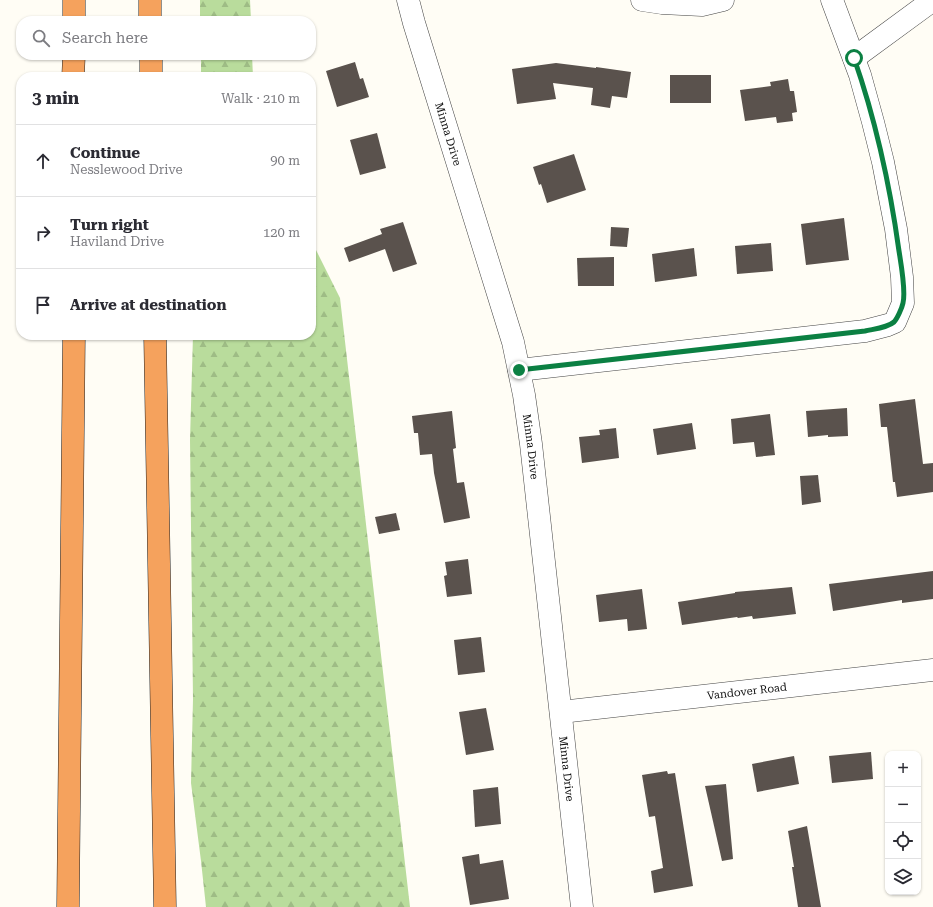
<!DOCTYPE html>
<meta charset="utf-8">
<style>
body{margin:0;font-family:"Roboto Serif",serif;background:#f2f2f3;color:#2b2b33}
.controls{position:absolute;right:12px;bottom:12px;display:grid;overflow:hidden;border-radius:8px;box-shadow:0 1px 3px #0004}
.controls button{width:36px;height:36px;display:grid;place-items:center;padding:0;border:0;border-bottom:1px solid #e1e1e2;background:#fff;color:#2b2b33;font:20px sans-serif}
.stop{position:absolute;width:12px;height:12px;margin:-9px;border:3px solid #0b8043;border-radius:50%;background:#fff}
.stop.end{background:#0b8043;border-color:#fff;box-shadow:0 1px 4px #0008}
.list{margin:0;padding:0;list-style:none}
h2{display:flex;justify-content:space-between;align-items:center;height:52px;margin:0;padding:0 16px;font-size:17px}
h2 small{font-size:13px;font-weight:400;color:#7c7c81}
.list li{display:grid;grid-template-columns:26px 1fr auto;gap:12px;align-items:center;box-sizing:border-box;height:72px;padding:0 16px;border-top:1px solid #e1e1e2}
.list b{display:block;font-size:15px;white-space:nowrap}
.list p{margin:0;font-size:13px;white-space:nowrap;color:#7c7c81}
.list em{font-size:13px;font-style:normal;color:#7c7c81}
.icon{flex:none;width:22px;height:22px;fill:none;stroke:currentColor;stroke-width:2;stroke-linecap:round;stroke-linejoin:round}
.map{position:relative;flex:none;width:933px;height:907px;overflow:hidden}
.search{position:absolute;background:#fff;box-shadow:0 1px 3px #0004;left:16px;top:16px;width:300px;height:44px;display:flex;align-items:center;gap:10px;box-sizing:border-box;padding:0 14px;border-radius:16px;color:#7c7c81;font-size:15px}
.panel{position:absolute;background:#fff;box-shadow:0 1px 3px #0004;left:16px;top:72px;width:300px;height:268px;border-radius:16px}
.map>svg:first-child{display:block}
.forest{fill:url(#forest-firs)}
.building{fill:#5a524d}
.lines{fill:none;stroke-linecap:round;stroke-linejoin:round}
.minor-casing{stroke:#444;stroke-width:23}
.highway-casing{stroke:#222;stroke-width:23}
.minor{stroke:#fff;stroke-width:22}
.highway{stroke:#f5a25d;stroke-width:22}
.route{stroke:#0b8043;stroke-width:5}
.labels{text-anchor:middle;stroke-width:4;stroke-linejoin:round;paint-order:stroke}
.street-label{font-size:11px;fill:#111;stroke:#fff}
</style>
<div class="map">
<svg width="933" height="907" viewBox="0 0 933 907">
<defs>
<pattern id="forest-firs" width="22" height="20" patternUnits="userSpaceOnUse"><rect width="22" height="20" fill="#b9dc9c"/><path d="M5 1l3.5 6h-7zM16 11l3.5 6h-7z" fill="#9ebc85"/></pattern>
</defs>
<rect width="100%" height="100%" fill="#fffdf5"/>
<g class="forest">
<polygon points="200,0 250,0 251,21 200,21"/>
<polygon points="201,55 252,55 253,77 201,77"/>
<polygon points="311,240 340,298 410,907 206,907 201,861 191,783 193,699 190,440 193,335 311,335"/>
</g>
<g class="building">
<polygon points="355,62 360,79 363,78 369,97 337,107 326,71"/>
<polygon points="556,63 596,68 596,67 631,72 627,98 612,96 610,108 591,105 593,88 553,83 556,99 517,104 512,69"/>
<rect x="670" y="75" width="41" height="28"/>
<polygon points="788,79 790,91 794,91 797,112 792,113 793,121 777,123 776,117 745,121 740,90 771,86 770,82"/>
<polygon points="377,133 386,168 360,175 350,140"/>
<polygon points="574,154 586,190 547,203 541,184 539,185 533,167"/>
<polygon points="844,218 849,260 806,265 801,224"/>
<polygon points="403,222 417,264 393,272 385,249 349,262 344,248 382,234 380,229"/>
<polygon points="611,227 629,228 627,247 610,246"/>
<polygon points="771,243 773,271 737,274 735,246"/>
<polygon points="694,248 697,276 655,282 652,254"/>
<polygon points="614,257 614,286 578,286 577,258"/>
<polygon points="915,399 923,464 933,463 933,492 897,497 895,482 893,482 887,427 881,427 879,404"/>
<polygon points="847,408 848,436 828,437 828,435 808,437 806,411"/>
<polygon points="452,411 456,448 453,449 457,483 464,482 470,518 444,523 434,473 432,454 420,455 418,433 414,433 412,416"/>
<polygon points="770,414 775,455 756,457 754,442 733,444 731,419"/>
<polygon points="692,423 696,449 657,455 653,429"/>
<polygon points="616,428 619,458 582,463 579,437 600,435 599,430"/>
<polygon points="818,475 821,502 802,505 800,476"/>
<polygon points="396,513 400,530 379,534 375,517"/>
<polygon points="468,559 472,594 447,597 444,576 447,575 445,562"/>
<polygon points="933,571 933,599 902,603 902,600 833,611 829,584"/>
<polygon points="792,587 796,614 753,619 752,616 738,618 737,617 682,625 678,602 735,593 735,592"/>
<polygon points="642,589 647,629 628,631 627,619 599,622 596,595"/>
<polygon points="481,637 485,672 458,675 454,640"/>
<polygon points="486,708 494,750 466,755 459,712"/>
<polygon points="871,752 873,779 832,783 829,756"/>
<polygon points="794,756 799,784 757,792 752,764"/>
<polygon points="667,771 668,774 675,773 693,886 654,893 651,871 663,868 655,816 649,817 642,775"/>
<polygon points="726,784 733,859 722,861 705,786"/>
<polygon points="498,787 501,824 475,827 473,790"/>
<polygon points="807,826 821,907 798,907 792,867 794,867 788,831"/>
<polygon points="479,854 480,864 503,860 509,899 470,905 462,857"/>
</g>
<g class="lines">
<g class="minor-casing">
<g id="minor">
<path id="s1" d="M408,0L414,23L513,342L524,395L531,444L582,907"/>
<polyline points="642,0 662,3 702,5 723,0"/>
<polyline points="854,58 933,0"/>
<polyline points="519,370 865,331 888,325 895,322 903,303 902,277 896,229 883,162 873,122 860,75 832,0"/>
<path id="s2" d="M561,712L933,670"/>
</g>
</g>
<g class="highway-casing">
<g id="highway">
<polyline points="74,0 74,21"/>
<polyline points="150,0 150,21"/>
<polyline points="151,55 151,77"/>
<polyline points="73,77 74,55"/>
<polyline points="155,335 165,907"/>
<polyline points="68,907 74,335"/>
</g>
</g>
<use href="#minor" class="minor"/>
<use href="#highway" class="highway"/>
</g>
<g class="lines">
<path class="route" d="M519,370L865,331C873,329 887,328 894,322C897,319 902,308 903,303C906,291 901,264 899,251C890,186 876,121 854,58"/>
</g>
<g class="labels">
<g class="street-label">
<text dy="4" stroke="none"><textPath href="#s1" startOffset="140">Minna Drive</textPath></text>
<text dy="4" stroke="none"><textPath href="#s1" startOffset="464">Minna Drive</textPath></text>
<text dy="4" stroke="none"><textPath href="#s2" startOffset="187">Vandover Road</textPath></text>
<text dy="4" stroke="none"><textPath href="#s1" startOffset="788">Minna Drive</textPath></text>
</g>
</g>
</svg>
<div class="controls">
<button>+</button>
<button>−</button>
<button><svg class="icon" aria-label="locate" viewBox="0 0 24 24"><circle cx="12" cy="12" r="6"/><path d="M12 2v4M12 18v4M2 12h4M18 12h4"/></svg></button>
<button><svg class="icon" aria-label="layers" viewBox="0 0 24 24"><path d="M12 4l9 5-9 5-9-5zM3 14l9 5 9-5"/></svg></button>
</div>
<div class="stop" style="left:854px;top:58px"></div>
<div class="stop end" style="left:519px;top:370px"></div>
<div class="search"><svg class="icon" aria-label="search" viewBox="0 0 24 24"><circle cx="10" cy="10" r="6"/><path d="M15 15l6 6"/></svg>Search here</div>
<section class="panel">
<h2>3 min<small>Walk · 210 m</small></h2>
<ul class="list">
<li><svg class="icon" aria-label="ahead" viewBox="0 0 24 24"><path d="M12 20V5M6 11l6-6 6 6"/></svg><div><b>Continue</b><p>Nesslewood Drive</p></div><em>90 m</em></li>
<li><svg class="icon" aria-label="right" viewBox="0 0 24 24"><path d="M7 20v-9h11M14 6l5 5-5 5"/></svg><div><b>Turn right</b><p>Haviland Drive</p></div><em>120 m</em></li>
<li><svg class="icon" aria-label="arrive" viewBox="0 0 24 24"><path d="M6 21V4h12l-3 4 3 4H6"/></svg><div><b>Arrive at destination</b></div></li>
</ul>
</section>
</div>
